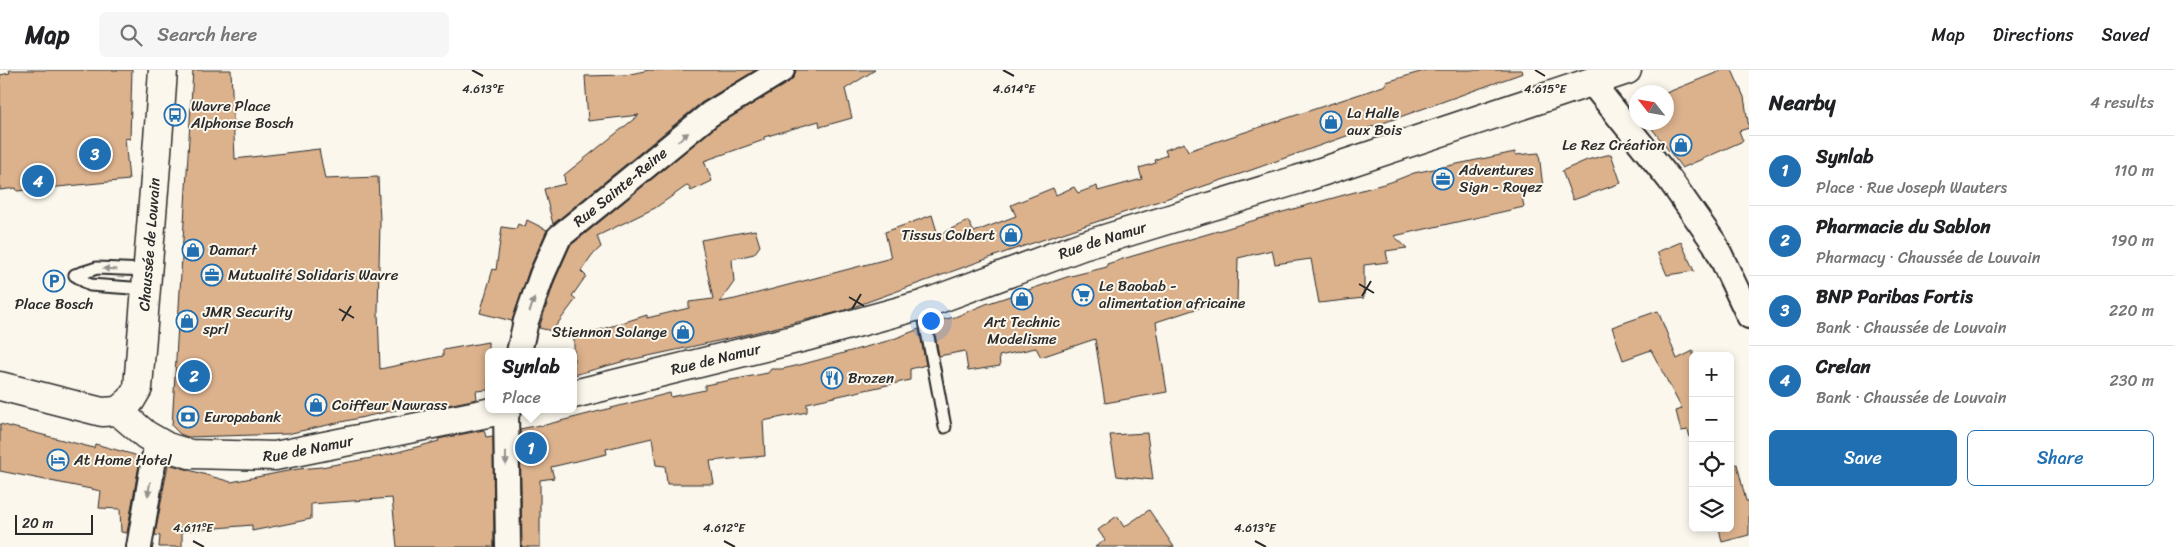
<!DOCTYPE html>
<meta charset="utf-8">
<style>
body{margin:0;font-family:Sriracha,sans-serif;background:#f6f6f6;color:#202124}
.controls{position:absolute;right:15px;bottom:15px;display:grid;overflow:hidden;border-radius:8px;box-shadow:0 2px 8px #0003}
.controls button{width:45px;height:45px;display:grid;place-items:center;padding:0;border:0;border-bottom:1px solid #e0e0e0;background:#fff;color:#202124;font:25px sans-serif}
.compass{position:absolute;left:1629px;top:15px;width:45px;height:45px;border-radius:50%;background:#fff;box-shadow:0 2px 8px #0003;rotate:301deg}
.scale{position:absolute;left:15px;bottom:12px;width:78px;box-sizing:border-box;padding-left:5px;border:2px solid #2b2b2b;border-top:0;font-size:14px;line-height:18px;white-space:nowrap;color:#2b2b2b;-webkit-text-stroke:4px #fbf7ec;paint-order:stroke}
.you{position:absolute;left:930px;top:250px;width:18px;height:18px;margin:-12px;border:4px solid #fff;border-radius:50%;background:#1a73e8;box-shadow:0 0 0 8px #1a73e833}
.badge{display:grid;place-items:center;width:32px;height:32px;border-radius:50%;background:#1f6fb2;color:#fff;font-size:16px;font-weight:700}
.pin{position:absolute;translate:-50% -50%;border:2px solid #fff;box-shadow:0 1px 5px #0006}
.popup{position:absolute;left:485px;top:278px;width:92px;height:65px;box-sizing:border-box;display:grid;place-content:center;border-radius:8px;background:#fff;filter:drop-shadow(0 1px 4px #0005);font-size:16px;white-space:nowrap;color:#757577}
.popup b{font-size:19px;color:#202124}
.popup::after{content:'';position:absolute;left:50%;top:100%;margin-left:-10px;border:10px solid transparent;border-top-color:#fff}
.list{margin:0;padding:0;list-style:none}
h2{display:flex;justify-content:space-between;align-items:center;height:65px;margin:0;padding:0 20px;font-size:21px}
h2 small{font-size:16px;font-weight:400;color:#757577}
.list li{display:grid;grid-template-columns:32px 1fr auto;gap:15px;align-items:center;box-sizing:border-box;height:70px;padding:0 20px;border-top:1px solid #e0e0e0}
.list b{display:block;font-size:19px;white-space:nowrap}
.list p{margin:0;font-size:16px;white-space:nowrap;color:#757577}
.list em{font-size:16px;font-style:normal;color:#757577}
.actions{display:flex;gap:10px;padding:15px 20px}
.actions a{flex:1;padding:11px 0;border:1px solid #1f6fb2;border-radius:8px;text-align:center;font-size:18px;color:#1f6fb2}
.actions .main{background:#1f6fb2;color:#fff}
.icon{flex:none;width:28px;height:28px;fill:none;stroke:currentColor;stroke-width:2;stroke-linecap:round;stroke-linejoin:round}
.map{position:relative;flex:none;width:1749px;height:477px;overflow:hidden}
header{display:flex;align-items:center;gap:30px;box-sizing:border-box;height:70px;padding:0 25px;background:#fff;border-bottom:1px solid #e0e0e0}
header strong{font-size:24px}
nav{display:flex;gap:28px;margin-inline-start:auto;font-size:18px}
.search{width:350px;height:45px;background:#f6f6f6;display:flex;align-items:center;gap:12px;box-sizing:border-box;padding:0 18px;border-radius:8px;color:#757577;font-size:19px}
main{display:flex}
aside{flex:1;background:#fff}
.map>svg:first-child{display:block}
.building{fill:#dcb28d;stroke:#2b2b2b}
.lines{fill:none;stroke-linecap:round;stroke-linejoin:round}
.lane-casing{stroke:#2b2b2b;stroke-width:15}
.street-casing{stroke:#2b2b2b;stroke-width:28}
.secondary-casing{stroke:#2b2b2b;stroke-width:31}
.lane{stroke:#fbf7ec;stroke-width:11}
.street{stroke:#fbf7ec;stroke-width:24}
.secondary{stroke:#fbf7ec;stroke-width:28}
.oneway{fill:#93918c}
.ticks{fill:none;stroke:#2b2b2b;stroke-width:2}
.labels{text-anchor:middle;stroke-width:4;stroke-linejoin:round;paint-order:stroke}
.poi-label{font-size:15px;fill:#2b2b2b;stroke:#fbf7ec;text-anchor:start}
.street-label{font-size:15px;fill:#2b2b2b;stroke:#fbf7ec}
.ticks-label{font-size:12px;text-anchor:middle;fill:#2b2b2b;stroke:#fbf7ec;stroke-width:4;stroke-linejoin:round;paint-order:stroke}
</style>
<header>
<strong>Map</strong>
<div class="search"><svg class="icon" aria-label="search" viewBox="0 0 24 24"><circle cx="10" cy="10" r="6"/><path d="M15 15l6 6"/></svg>Search here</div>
<nav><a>Map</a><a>Directions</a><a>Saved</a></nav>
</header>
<main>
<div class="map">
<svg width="1749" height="477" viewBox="0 0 1749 477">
<rect width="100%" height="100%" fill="#fbf7ec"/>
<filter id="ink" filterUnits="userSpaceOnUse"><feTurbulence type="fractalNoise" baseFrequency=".02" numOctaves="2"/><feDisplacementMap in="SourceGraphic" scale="10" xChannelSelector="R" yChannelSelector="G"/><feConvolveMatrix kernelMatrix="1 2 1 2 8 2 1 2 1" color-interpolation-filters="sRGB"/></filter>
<g filter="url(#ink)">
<g class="building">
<polygon points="9,0 132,0 130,69 125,68 129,110 17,121 16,118 0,120 0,5 10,3"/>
<polygon points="193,0 231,0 235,89 319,79 325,109 378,107 380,151 378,241 380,299 443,286 443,280 488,272 488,320 476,321 477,329 433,338 432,333 409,337 287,364 188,367 180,364 172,356"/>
<polygon points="649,0 756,0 701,33 553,154 544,119 565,114 564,105 639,45 588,51 585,6 626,5"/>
<polygon points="796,0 875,0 845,19 852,48 820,57 819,51 764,67 764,70 704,91 712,111 691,121 688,115 655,138 597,166 601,177 592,185 581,201 586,206 572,226 576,229 552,261 539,258 555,210 570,176 718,55 789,12 794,7"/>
<polygon points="1427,0 1522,0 1523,3 1243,103 1006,182 842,241 741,266 625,291 574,305 574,268 647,245 647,248 689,238 689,232 713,229 701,170 755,160 760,176 754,184 732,189 734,212 720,232 735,229 891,188 885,162 932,145 938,165 968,151 974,162 1016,146 1011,135 1053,118 1056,125 1074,117 1078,123 1097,116 1098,121 1142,109 1139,98 1156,93 1155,90 1167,85 1165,80 1184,73 1188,81 1366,22 1386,15 1386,12"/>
<polygon points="1723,0 1732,0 1744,27 1749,58 1739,61 1743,71 1682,98 1647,52 1666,52 1666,23"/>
<polygon points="1515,82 1515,85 1539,83 1543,118 1521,121 1524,137 1394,166 1407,178 1386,181 1388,192 1364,195 1364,228 1319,233 1311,189 1275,194 1272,180 1238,188 1237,231 1208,239 1205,236 1156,252 1167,322 1105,333 1095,269 1041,287 1036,278 999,286 1000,296 968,301 965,281 939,286 933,254 941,252 941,250 955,247 986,234 1067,207 1107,197 1107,194 1126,188 1279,143 1391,112 1414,103"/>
<polygon points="1611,84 1621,113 1573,130 1562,101 1587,90"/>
<polygon points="527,150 547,160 529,200 512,251 480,243 493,199 496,200 502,157 516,159 518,154 525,157"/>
<polygon points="1681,172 1694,201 1667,205 1657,182"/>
<polygon points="1658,241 1677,289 1693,281 1693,378 1688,360 1681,361 1676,341 1682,339 1651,280 1623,290 1612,257"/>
<polygon points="919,259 926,295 910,299 910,310 807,333 807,342 763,351 765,386 710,391 714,414 667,414 665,396 656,395 652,368 606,379 607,384 551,397 554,408 540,410 540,477 522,477 520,359 540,355 541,356 670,323 671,327 705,320 705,315 768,303 771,299 782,299 800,295 891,270"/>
<polygon points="0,354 94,378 95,374 135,385 140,389 127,463 121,462 120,439 99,438 101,421 0,401"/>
<polygon points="484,360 486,367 493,366 494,477 397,477 392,428 311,434 311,449 252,461 252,455 182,461 182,477 159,477 160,466 155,465 168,394 231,412 298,399 321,397 383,386 439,371 438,369"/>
<polygon points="1147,363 1153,410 1117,406 1110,365"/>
<polygon points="1730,383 1733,395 1737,394 1746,431 1749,431 1749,465 1722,472 1719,458 1730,458"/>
<polygon points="1149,440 1174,477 1095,477 1105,470 1098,460 1117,446 1124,457"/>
</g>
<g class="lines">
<g class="lane-casing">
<g id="lane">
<polyline points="75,205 97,198 146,200"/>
<polyline points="75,205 90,215 145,219"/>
<polyline points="922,235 945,357"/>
</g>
</g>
<g class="street-casing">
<g id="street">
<polyline points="1592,13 1670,110 1715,174 1749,246"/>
<path id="s1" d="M519,282L526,251L542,205L559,167L710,44L782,0"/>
<polyline points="506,339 508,477"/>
<polyline points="139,477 157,371"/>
</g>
</g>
<g class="secondary-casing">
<g id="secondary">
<polyline points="0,316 102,342 118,341"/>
<path id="s2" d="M574,324L805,267L922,235L1082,176L1297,110L1627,0"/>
<path id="s3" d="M118,341L146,365L167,377L190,384L275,386L507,339"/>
<path id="s4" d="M118,341L131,330L138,318C146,212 156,106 163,0"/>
</g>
</g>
<use href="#lane" class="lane"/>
<use href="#street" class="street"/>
<use href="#secondary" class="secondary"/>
</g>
<defs><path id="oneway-solid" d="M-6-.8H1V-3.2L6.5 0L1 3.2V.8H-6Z" transform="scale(1.25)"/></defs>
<g class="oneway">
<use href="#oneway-solid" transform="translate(683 67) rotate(-39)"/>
<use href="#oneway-solid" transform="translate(110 199) rotate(-176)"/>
<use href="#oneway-solid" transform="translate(532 235) rotate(-71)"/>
<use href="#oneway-solid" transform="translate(506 388) rotate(89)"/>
<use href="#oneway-solid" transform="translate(149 419) rotate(99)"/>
</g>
</g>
<path class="ticks" d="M472,0L483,6M1003,0L1014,6M1535,0L1545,6M1359,214L1374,223M1362,226L1371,211M849,227L864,236M339,239L354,248M852,239L861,224M342,251L351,236M193,471L204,477M724,471L735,477M1255,471L1266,477"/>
<defs>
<g id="bus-ring" transform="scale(1.125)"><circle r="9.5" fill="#fbf7ec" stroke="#1f6fb2" stroke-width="1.5"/><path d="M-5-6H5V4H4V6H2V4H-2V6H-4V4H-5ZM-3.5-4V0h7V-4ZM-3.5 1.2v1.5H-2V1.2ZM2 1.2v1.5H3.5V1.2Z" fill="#1f6fb2"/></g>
<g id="shop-ring" transform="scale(1.125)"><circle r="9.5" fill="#fbf7ec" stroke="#1f6fb2" stroke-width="1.5"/><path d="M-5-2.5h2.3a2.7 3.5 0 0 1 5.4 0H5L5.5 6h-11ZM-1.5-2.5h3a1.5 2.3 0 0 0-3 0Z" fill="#1f6fb2"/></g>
<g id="office-ring" transform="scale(1.125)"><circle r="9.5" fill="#fbf7ec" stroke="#1f6fb2" stroke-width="1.5"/><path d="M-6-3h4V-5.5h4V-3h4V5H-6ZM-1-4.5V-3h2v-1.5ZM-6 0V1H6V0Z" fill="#1f6fb2"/></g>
<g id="parking-ring" transform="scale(1.125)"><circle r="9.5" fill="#fbf7ec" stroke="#1f6fb2" stroke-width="1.5"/><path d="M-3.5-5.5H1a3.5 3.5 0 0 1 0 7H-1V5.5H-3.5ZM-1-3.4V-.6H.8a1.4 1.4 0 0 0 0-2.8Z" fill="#1f6fb2"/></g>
<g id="supermarket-ring" transform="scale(1.125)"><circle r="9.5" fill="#fbf7ec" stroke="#1f6fb2" stroke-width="1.5"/><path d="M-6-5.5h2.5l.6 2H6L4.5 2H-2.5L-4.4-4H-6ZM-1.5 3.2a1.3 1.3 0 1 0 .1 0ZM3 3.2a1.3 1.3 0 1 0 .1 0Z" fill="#1f6fb2"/></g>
<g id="restaurant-ring" transform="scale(1.125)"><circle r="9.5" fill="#fbf7ec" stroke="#1f6fb2" stroke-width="1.5"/><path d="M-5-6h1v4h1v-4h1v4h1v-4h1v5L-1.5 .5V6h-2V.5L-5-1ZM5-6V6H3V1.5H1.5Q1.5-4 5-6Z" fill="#1f6fb2"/></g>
<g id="bank-ring" transform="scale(1.125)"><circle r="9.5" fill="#fbf7ec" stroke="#1f6fb2" stroke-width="1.5"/><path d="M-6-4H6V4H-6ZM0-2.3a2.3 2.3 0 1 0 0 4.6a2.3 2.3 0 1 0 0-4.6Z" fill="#1f6fb2"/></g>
<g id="hotel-ring" transform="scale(1.125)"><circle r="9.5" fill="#fbf7ec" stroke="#1f6fb2" stroke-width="1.5"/><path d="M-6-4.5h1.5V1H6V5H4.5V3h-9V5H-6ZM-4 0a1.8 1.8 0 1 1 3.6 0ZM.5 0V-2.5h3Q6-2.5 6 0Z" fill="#1f6fb2"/></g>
</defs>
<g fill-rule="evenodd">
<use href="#bus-ring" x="175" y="45"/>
<use href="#shop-ring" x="1331" y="52"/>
<use href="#shop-ring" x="1681" y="75"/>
<use href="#office-ring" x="1443" y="109"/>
<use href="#shop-ring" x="1011" y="165"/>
<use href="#shop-ring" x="193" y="180"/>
<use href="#office-ring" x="212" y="205"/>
<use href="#parking-ring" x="54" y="211"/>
<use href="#supermarket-ring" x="1083" y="225"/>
<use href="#shop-ring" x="1022" y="229"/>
<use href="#shop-ring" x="187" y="251"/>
<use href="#shop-ring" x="683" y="262"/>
<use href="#restaurant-ring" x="832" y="308"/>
<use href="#shop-ring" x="316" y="335"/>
<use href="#bank-ring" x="188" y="347"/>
<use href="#hotel-ring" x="58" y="390"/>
</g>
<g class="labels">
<g class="poi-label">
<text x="191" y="41">Wavre Place<tspan x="191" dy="17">Alphonse Bosch</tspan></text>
<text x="1347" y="48">La Halle<tspan x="1347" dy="17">aux Bois</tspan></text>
<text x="1665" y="80" text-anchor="end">Le Rez Création</text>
<text x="1459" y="105">Adventures<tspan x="1459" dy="17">Sign - Royez</tspan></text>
<text x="995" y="170" text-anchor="end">Tissus Colbert</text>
<text x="209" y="185">Damart</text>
<text x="228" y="210">Mutualité Solidaris Wavre</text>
<text x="1099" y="221">Le Baobab -<tspan x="1099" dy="17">alimentation africaine</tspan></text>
<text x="54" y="239" text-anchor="middle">Place Bosch</text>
<text x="203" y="247">JMR Security<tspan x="203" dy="17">sprl</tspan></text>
<text x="1022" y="257" text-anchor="middle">Art Technic<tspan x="1022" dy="17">Modelisme</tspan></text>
<text x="667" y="267" text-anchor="end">Stiennon Solange</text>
<text x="848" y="313">Brozen</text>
<text x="332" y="340">Coiffeur Nawrass</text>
<text x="204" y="352">Europabank</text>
<text x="74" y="395">At Home Hotel</text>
</g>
<g class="street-label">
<text dy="5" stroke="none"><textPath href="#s1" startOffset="201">Rue Sainte-Reine</textPath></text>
<text dy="5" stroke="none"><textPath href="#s2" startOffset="551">Rue de Namur</textPath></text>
<text dy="5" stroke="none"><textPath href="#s4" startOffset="175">Chaussée de Louvain</textPath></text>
<text dy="5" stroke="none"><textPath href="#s2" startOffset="146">Rue de Namur</textPath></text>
<text dy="5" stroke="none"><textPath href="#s3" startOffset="204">Rue de Namur</textPath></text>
</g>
</g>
<g class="ticks-label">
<text x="1545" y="23">4.615°E</text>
<text x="483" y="23">4.613°E</text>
<text x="1014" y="23">4.614°E</text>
<text x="193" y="462">4.611°E</text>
<text x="724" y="462">4.612°E</text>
<text x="1255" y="462">4.613°E</text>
</g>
</svg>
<div class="controls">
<button>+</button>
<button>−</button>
<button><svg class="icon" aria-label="locate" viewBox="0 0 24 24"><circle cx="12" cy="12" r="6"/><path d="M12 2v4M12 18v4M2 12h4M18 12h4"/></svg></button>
<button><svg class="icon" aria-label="layers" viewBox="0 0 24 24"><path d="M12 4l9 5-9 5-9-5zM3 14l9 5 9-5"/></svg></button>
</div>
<svg class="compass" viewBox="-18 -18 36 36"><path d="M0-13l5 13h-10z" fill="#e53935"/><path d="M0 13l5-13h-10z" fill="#757577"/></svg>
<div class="scale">20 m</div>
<div class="you"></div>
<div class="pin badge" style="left:531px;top:378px">1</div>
<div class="popup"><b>Synlab</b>Place</div>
<div class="pin badge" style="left:194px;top:306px">2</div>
<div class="pin badge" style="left:95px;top:84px">3</div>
<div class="pin badge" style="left:38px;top:111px">4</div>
</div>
<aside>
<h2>Nearby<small>4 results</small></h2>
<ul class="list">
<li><span class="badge">1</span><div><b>Synlab</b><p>Place · Rue Joseph Wauters</p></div><em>110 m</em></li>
<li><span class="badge">2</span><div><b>Pharmacie du Sablon</b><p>Pharmacy · Chaussée de Louvain</p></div><em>190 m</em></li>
<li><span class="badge">3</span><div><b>BNP Paribas Fortis</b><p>Bank · Chaussée de Louvain</p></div><em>220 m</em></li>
<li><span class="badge">4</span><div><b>Crelan</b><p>Bank · Chaussée de Louvain</p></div><em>230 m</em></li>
</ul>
<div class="actions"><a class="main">Save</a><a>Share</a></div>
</aside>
</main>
